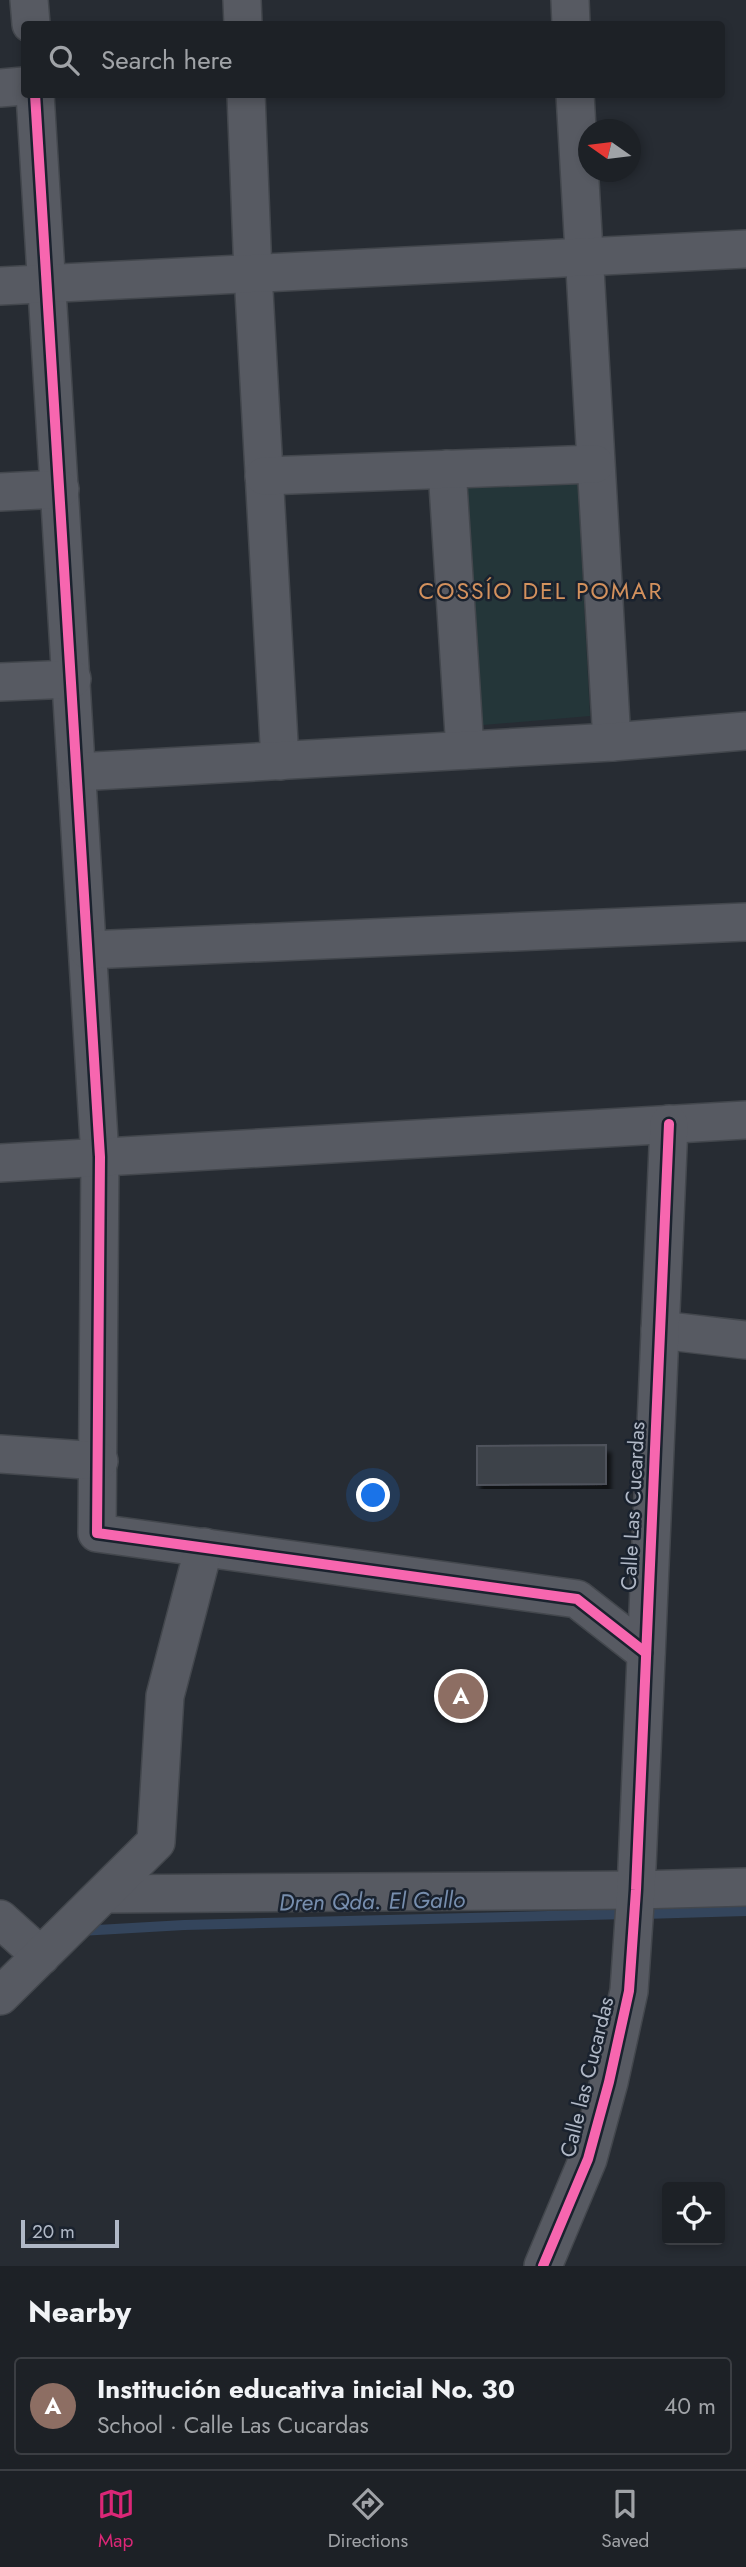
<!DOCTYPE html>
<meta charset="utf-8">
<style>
body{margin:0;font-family:Jost,sans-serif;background:#25292e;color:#f1f3f6}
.controls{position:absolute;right:21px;bottom:21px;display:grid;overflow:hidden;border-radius:7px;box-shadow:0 4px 10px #0003}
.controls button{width:63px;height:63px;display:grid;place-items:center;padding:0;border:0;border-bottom:2px solid #3b3e43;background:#1d2126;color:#f1f3f6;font:35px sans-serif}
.compass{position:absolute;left:578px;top:119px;width:63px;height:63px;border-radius:50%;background:#1d2126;box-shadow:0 4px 10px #0003;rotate:284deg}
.scale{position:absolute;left:21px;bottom:18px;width:98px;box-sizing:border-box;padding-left:7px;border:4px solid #b0b8c6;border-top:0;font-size:19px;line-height:24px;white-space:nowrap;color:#b0b8c6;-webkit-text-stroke:5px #1a222e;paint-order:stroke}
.you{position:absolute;left:374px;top:1496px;width:24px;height:24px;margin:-18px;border:5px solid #fff;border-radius:50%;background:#1a73e8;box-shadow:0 0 0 10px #1a73e833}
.badge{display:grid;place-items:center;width:46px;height:46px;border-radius:50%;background:#db2777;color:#fff;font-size:23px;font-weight:700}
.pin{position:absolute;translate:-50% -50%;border:4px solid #fff;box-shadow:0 2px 7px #0006}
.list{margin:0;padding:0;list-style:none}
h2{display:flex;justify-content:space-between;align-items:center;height:91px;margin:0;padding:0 28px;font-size:30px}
h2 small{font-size:23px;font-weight:400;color:#a0a3a7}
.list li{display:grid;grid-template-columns:46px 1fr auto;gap:21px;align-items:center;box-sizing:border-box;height:98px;margin:0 14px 14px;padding:0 14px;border:2px solid #3b3e43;border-radius:7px}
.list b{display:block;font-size:26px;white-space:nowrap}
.list p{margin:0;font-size:23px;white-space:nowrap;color:#a0a3a7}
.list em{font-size:23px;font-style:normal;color:#a0a3a7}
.icon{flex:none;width:38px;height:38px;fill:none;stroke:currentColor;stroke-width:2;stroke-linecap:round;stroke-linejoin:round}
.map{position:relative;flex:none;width:746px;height:2266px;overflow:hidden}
.search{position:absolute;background:#1d2126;box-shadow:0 4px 10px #0003;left:21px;right:21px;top:21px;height:77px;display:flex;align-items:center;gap:18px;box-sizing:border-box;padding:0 24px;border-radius:7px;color:#a0a3a7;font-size:26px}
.sheet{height:203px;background:#1d2126}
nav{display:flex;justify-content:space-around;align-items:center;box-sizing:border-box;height:98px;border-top:2px solid #3b3e43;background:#1d2126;font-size:19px;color:#a0a3a7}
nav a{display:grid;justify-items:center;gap:4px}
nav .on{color:#db2777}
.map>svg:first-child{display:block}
.green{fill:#243639}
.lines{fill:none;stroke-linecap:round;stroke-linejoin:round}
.stream{stroke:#34455c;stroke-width:10}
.building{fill:#3e4248;stroke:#4f535c;stroke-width:2;filter:url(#shadow)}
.minor-casing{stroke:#43474d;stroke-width:40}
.minor{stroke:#575a62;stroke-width:37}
.cycleway-casing{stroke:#1a222e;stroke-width:15}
.cycleway{stroke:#f766af;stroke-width:10}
.labels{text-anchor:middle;stroke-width:5;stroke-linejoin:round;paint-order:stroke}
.street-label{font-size:21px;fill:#b0b8c6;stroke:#1a222e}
.neighbourhood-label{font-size:23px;letter-spacing:2px;fill:#d3915d;stroke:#1a222e}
.water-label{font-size:23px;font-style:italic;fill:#778eae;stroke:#1a222e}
</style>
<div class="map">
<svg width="746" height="2266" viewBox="0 0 746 2266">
<defs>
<filter id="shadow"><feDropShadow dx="4.5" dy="8" stdDeviation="2" flood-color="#0009"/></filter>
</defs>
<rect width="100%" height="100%" fill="#272c33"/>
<polygon class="green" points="577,472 590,716 471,726 457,477"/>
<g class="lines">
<g class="stream">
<polyline points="643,1914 746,1911"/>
<polyline points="80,1931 184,1925 628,1914"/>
</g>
</g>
<polygon class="building" points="606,1445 606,1484 477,1485 477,1446"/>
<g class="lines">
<g class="minor-casing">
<g id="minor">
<polyline points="29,0 31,24"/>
<polyline points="242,0 243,24"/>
<polyline points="570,0 571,24"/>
<polyline points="0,88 24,86"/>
<polyline points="35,94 100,1157 97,1533 577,1599 646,1653"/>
<polyline points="246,94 253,273 280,761"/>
<polyline points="575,94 612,742"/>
<polyline points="0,286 746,249"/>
<polyline points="447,469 465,750"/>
<polyline points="264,476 595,464"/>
<polyline points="0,492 60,489"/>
<polyline points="0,682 72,679"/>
<polyline points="77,772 612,742 746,731"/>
<polyline points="88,950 746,922"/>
<polyline points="0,1163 746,1120"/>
<polyline points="660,1330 746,1340"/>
<polyline points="0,1454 99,1461"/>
<polyline points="104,1894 636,1890 746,1887"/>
<polyline points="0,1919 41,1956"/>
<polyline points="0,1996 156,1842 165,1696 204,1547"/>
<polyline points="543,2266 588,2159 609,2082 629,1991 636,1890 669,1124"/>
</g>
</g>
<use href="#minor" class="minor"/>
<g class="cycleway-casing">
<g id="cycleway">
<polyline points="35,94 100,1157 97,1533 577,1599 646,1653"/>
<polyline points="543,2266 588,2159 609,2082 629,1991 636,1890 669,1124"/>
</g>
</g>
<use href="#cycleway" class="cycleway"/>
</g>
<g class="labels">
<g class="street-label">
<text transform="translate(633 1506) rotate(-87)" y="7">Calle Las Cucardas</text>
<text transform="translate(587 2077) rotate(-76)" y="7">Calle las Cucardas</text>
</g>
<g class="neighbourhood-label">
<text x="541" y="599">COSSÍO DEL POMAR</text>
</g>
<g class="water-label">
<text transform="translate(372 1901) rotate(-1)" y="8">Dren Qda. El Gallo</text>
</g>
</g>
</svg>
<div class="controls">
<button><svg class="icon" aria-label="locate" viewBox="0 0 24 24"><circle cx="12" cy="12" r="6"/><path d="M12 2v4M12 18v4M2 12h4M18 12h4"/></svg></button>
</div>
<svg class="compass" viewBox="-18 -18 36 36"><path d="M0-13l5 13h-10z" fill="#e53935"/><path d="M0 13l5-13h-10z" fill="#a0a3a7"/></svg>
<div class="scale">20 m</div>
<div class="you"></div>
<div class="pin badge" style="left:461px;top:1696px;background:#8d6e63">A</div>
<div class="search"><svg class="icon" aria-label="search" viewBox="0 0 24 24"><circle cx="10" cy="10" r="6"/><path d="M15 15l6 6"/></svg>Search here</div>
</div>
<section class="sheet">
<h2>Nearby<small></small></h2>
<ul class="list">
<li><span class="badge" style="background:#8d6e63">A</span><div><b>Institución educativa inicial No. 30</b><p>School · Calle Las Cucardas</p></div><em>40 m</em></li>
</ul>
</section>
<nav>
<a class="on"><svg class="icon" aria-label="map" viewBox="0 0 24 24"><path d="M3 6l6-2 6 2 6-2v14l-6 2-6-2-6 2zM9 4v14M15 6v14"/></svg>Map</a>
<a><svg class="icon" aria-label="directions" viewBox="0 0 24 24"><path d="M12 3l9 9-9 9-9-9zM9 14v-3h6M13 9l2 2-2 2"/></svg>Directions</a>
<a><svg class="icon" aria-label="saved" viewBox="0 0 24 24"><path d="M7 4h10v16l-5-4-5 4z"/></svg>Saved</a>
</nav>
